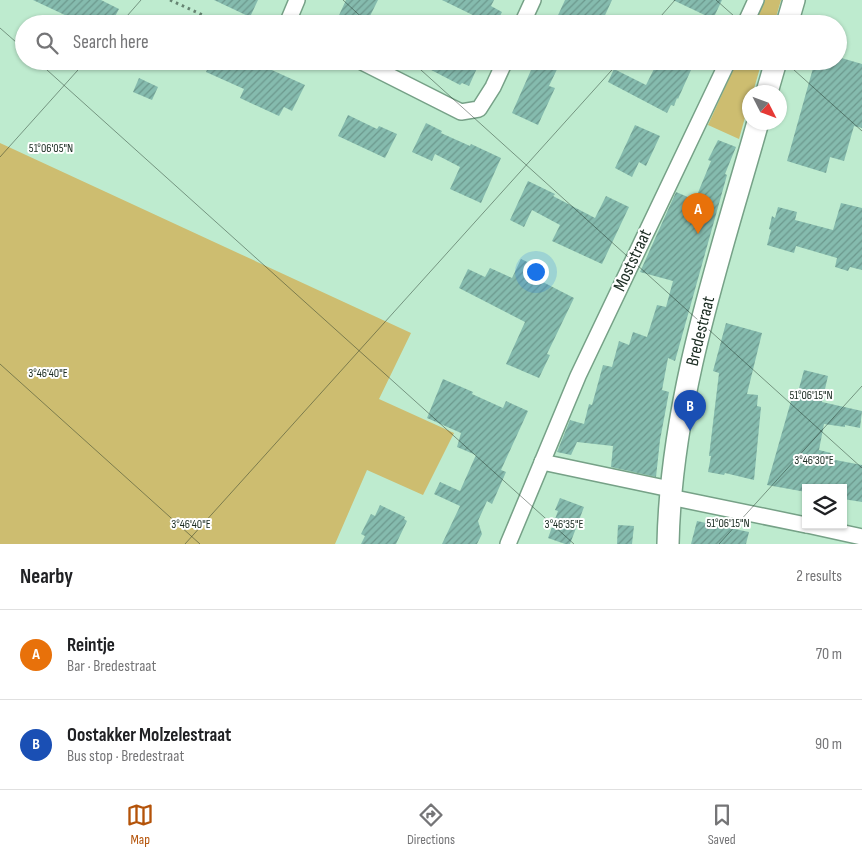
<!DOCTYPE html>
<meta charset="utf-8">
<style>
body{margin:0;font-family:"Sofia Sans Condensed",sans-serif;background:#f2f2f2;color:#202124}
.controls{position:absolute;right:15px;bottom:15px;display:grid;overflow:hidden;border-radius:0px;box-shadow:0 1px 4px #0004}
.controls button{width:45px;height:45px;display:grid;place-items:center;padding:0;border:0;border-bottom:1px solid #e0e0e0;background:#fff;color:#202124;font:25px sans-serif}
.compass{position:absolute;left:742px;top:85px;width:45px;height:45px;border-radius:50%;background:#fff;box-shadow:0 1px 4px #0004;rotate:132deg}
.you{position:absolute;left:535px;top:271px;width:18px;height:18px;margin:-12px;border:4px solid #fff;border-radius:50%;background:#1a73e8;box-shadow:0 0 0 8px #1a73e833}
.badge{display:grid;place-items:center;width:32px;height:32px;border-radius:50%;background:#b45309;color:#fff;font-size:16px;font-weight:700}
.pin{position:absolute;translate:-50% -41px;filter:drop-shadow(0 1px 2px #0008)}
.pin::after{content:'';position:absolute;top:26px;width:18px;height:15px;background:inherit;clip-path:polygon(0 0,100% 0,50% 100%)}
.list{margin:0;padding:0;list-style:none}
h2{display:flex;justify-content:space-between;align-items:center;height:65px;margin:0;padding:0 20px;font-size:21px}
h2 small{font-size:16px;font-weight:400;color:#757577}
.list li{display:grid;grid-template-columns:32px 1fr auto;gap:15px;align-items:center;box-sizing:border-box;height:90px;padding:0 20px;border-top:1px solid #e0e0e0}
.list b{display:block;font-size:19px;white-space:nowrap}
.list p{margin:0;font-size:16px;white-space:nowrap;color:#757577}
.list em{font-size:16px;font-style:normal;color:#757577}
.icon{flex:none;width:28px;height:28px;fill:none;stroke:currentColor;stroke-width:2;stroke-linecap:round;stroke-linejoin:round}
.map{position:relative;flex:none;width:862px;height:544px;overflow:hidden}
.search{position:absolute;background:#fff;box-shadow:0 1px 4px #0004;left:15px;right:15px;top:15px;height:55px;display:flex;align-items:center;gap:12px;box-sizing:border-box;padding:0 18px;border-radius:28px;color:#757577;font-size:19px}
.sheet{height:245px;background:#fff}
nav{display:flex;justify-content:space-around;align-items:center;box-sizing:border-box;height:70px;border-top:1px solid #e0e0e0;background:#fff;font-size:14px;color:#757577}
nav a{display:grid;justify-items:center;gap:2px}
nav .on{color:#b45309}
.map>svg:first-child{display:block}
.green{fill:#cdbd70}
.building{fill:url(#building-hatch)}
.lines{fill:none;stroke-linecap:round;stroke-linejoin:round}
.street-casing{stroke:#76a187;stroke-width:18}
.secondary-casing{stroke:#76a187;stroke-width:24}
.path{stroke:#668472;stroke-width:3;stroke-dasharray:2.5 4;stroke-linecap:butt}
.street{stroke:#fff;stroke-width:15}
.secondary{stroke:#fff;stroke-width:21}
.ticks{fill:none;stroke:#1b2c22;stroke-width:1;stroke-opacity:0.45}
.labels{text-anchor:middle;stroke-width:4;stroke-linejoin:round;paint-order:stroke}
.street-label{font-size:18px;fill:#1b2c22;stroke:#fff}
.ticks-label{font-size:12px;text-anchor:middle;fill:#1b2c22;stroke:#fff;stroke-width:4;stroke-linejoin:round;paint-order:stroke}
</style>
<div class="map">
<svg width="862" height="544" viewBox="0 0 862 544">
<defs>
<pattern id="building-hatch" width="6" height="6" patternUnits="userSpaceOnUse" patternTransform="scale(1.25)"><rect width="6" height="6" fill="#85bbae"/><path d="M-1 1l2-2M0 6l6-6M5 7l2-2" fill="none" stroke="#6c988d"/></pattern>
</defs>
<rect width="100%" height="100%" fill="#beebcf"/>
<g class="green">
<polygon points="764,0 781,0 774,24 753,24"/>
<polygon points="737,61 762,61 753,92 750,92 749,103 739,139 708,125"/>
<polygon points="0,143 411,333 379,399 454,433 423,495 367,470 335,544 0,544"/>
</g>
<g class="building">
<polygon points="33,0 101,0 119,9 111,24 84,24"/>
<polygon points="214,0 258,0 250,17"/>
<polygon points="346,0 378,0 369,18 367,17 363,24 335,24"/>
<polygon points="442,0 494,0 491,6 502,12 496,24 491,24"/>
<polygon points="565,0 612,0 601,24 554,24"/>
<polygon points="673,0 722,0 713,19"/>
<polygon points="838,57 862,64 862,128 854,126 844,161 830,157 826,173 787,161 815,61 838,61"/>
<polygon points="211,61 252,61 305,85 292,111 284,107 279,116 240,98 244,89 206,72"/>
<polygon points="414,61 467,61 478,66 469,86 462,83 460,85"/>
<polygon points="535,61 561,61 549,86 555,88 538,125 512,113"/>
<polygon points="658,61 695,61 678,99 677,98 674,106 671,105 667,113 608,82 614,69 646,85"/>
<polygon points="139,78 158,87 152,100 133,92"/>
<polygon points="348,115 377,129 379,126 397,134 385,158 338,136"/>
<polygon points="426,123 442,131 441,133 470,146 471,144 501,158 481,203 450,189 460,167 435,154 432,161 412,152"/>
<polygon points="635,125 660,136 646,166 639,162 632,177 615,168"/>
<polygon points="718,140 736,147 725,174 727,175 675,361 668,358 662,390 669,392 660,440 656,477 611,467 613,446 577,442 571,455 557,452 570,420 584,424 589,404 592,405 603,365 612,367 619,341 629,345 633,332 647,337 657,305 666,307 673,281 640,272 676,192 695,200 711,161 708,160"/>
<polygon points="528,181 555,194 553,196 595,218 606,196 629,207 602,264 552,241 560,225 532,210 524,227 510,220"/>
<polygon points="841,203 862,208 862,270 850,267 848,271 835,267 837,258 796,246 794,253 767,245 771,230 769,229 772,216 775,218 778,207 797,212 795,220 833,230"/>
<polygon points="521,259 542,269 537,279 574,298 547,354 550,355 539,378 506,364 525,322 459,288 468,269 485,277 490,268 512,278"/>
<polygon points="726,323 762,333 747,394 758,395 757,406 761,407 754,480 725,473 724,475 708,472 711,456 709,456 719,373 713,371"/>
<polygon points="804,370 828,376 822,402 862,411 860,428 845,425 845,427 824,424 819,450 831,453 830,459 862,465 862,502 843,499 843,488 806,488 806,492 767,485 793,394 797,396"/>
<polygon points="443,379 473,392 472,394 503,408 506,401 528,411 501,470 506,472 492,504 487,501 478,521 482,534 477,544 442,544 460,506 434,494 440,482 460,491 476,455 457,447 461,433 427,418"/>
<polygon points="560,498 584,507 570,544 565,544 548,538 558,511 555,510"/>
<polygon points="380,505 405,517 404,519 407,521 396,544 361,544 365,536 361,534 371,514 375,516"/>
<polygon points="697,521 749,532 746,544 691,544"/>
<polygon points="618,525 634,526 632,544 617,544"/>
</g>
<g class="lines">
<g class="street-casing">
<g id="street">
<polyline points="287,24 297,0"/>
<polyline points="522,24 533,0"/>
<polyline points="745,24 756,0"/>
<polyline points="360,61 461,112 479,109 493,87 505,61"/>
<polyline points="542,462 670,489"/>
<polyline points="670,497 806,525"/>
<polyline points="807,525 862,537"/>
<polyline points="508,544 578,376 728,61"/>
</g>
</g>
<g class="secondary-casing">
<g id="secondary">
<polyline points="787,24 794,0"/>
<polyline points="767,92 776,61"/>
<path d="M668,544C671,399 719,260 758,122"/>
</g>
</g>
<polyline class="path" points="170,0 222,24"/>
<use href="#street" class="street"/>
<use href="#secondary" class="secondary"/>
</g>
<path class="ticks" d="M343,0L369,24M716,0L743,24M120,24L141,0M654,24L675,0M0,28L24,49M37,61L574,544M411,61L862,468M784,61L862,131M0,157L86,61M0,364L200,544M185,544L620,61M719,544L862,386"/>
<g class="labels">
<g class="street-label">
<text transform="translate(632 260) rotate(-65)" y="6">Moststraat</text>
<text transform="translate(700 331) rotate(-76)" y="6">Bredestraat</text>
</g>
</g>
<g class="ticks-label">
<text x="51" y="152">51°06'05"N</text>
<text x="48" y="377">3°46'40"E</text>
<text x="811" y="399">51°06'15"N</text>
<text x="814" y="464">3°46'30"E</text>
<text x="728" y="527">51°06'15"N</text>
<text x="191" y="528">3°46'40"E</text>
<text x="564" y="528">3°46'35"E</text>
</g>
</svg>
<div class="controls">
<button><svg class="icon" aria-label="layers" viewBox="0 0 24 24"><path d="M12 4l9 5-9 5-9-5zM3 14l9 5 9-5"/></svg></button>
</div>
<svg class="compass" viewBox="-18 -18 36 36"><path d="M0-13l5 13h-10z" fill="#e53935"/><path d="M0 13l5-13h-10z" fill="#757577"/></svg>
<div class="you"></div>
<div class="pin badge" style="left:698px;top:234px;background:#e8710a">A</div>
<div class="pin badge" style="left:690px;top:431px;background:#1a4fb4">B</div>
<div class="search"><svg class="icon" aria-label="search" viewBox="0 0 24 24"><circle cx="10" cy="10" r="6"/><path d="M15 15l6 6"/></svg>Search here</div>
</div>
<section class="sheet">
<h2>Nearby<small>2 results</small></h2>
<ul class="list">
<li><span class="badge" style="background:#e8710a">A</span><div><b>Reintje</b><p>Bar · Bredestraat</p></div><em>70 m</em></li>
<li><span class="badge" style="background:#1a4fb4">B</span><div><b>Oostakker Molzelestraat</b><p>Bus stop · Bredestraat</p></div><em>90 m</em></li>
</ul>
</section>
<nav>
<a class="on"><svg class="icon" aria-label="map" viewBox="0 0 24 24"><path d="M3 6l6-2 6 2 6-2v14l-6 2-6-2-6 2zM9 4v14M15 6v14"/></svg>Map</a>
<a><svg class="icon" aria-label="directions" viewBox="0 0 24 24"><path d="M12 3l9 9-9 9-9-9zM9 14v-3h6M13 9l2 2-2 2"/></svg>Directions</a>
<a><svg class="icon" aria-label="saved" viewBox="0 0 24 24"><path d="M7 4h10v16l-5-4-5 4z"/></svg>Saved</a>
</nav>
